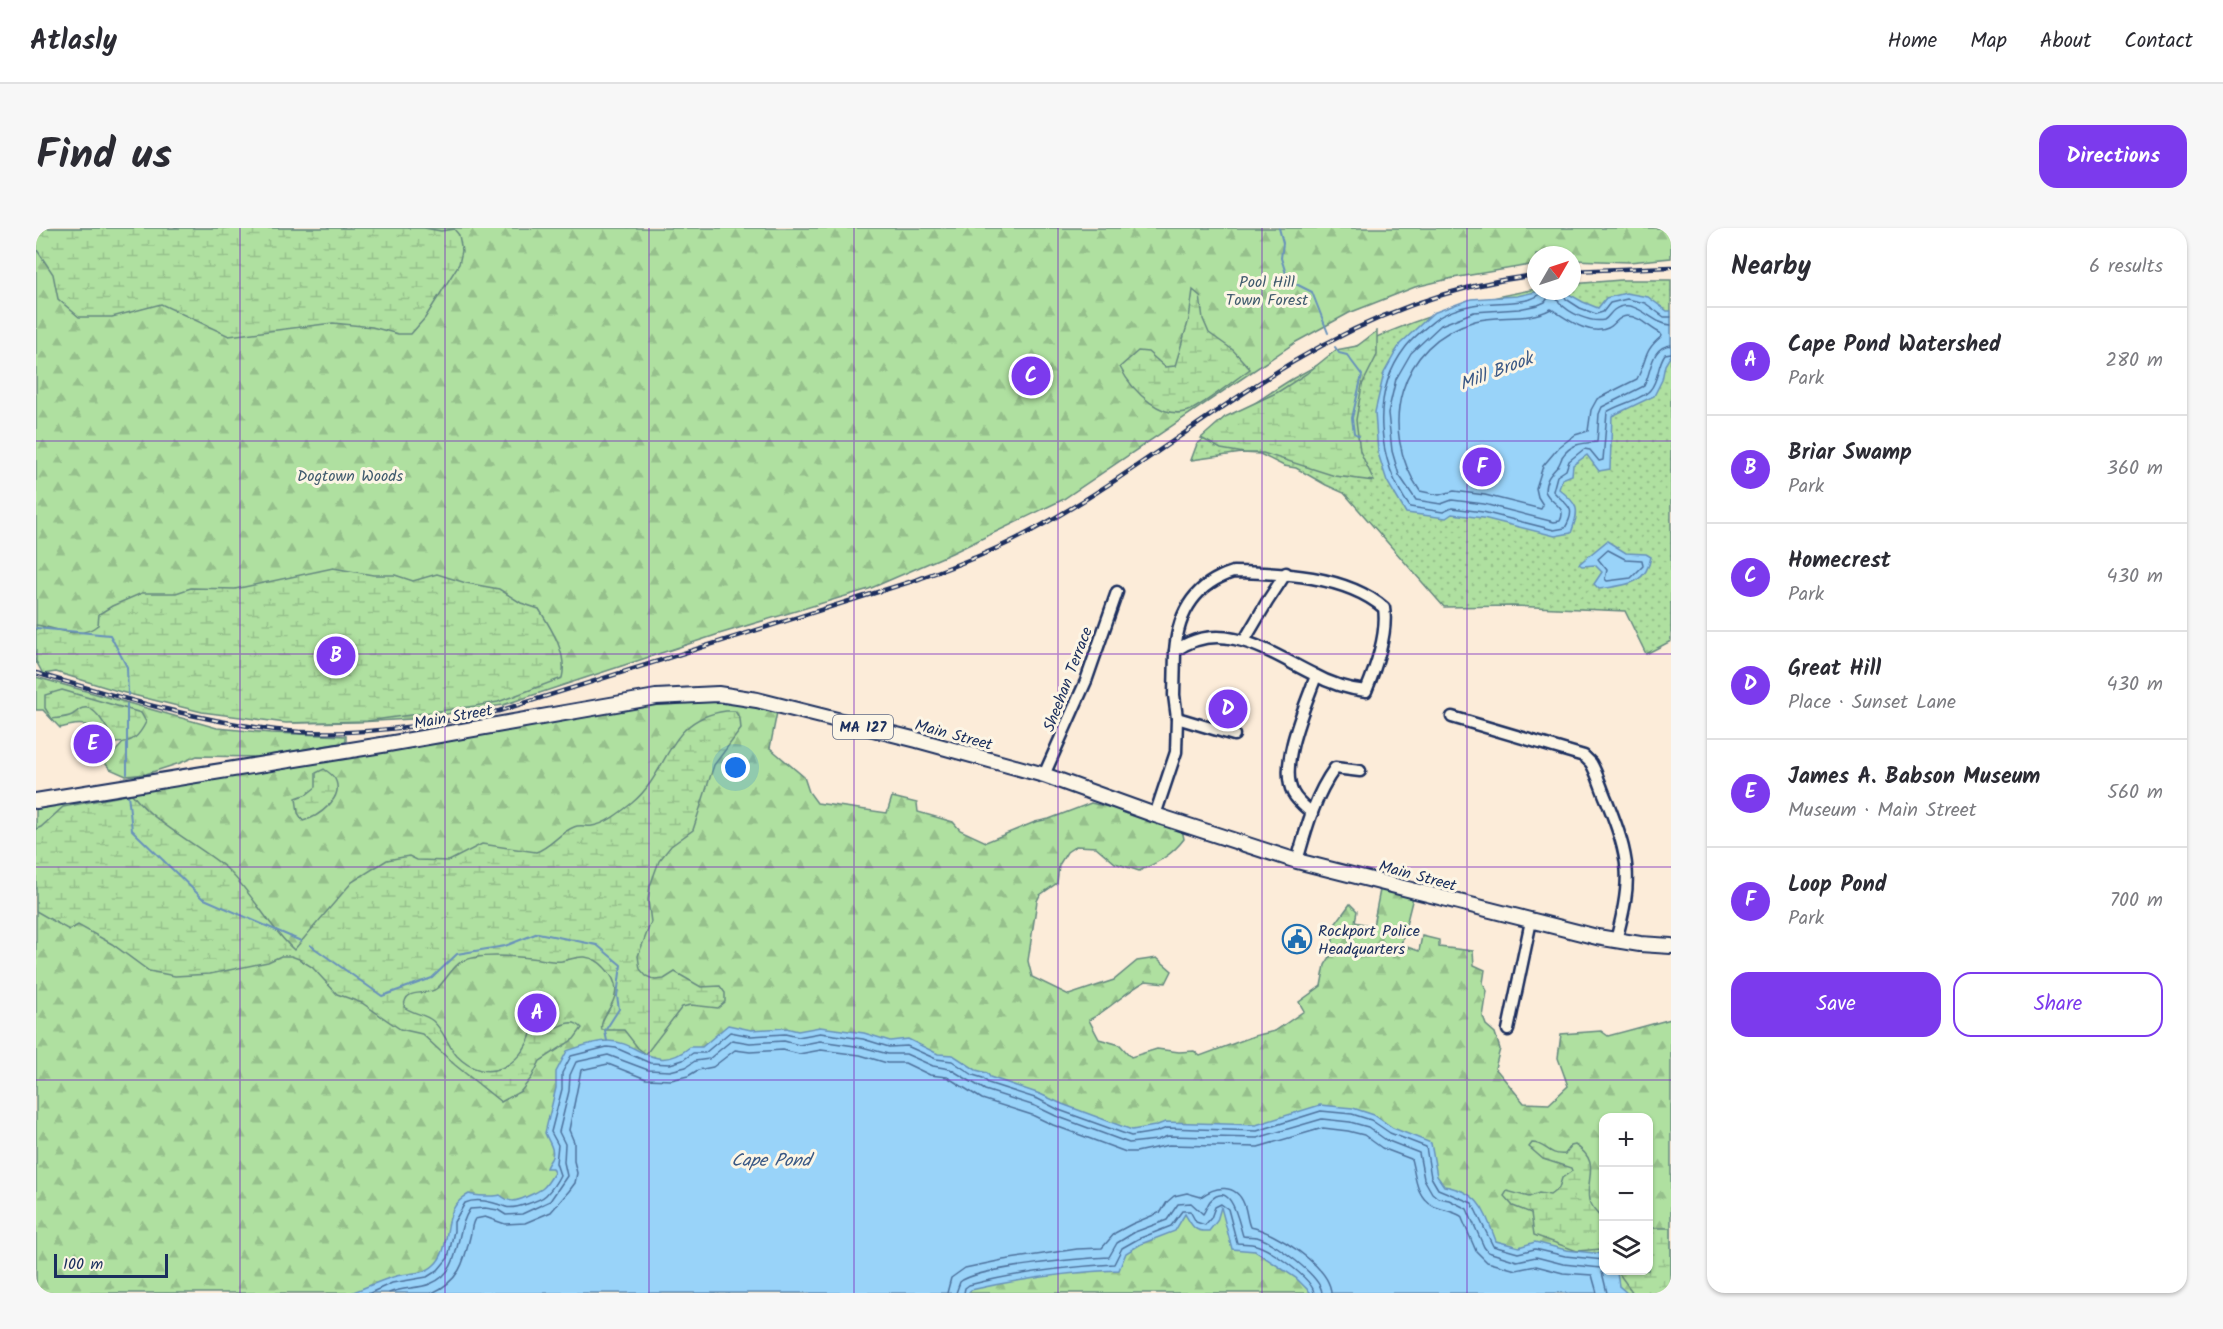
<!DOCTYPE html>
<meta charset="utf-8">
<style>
body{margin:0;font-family:Kalam,sans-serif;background:#f7f7f7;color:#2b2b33}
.controls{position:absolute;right:18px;bottom:18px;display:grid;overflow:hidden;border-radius:12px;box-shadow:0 2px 4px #0004}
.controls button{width:54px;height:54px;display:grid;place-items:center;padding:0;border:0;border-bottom:2px solid #e1e1e2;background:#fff;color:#2b2b33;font:30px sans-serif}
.compass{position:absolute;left:1491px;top:18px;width:54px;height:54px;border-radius:50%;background:#fff;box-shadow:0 2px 4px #0004;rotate:51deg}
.scale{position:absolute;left:18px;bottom:15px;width:114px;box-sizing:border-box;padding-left:6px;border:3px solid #1b2f5e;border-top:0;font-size:16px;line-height:21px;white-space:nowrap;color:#1b2f5e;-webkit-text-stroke:4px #fcf5e5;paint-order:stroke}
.you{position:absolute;left:700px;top:540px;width:21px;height:21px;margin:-15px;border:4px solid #fff;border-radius:50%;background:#1a73e8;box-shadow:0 0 0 9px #1a73e833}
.badge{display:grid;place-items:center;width:39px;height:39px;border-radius:50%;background:#7c3aed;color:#fff;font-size:20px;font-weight:700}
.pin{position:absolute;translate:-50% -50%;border:3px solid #fff;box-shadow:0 2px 6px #0006}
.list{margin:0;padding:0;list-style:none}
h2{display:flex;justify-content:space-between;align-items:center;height:78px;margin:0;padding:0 24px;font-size:26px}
h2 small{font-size:20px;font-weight:400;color:#7c7c81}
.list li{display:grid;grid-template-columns:39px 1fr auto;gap:18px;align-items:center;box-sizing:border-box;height:108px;padding:0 24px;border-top:2px solid #e1e1e2}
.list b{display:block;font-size:22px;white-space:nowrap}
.list p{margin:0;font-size:20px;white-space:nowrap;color:#7c7c81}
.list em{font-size:20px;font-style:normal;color:#7c7c81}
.actions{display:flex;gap:12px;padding:18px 24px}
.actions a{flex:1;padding:14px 0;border:2px solid #7c3aed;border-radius:18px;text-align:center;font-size:21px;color:#7c3aed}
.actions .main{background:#7c3aed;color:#fff}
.icon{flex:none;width:33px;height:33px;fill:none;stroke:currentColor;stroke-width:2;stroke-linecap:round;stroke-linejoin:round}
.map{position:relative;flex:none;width:1635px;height:1065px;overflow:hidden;border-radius:18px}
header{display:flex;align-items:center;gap:36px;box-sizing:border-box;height:84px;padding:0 30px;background:#fff;border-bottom:2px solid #e1e1e2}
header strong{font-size:28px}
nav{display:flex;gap:33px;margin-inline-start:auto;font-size:21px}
.intro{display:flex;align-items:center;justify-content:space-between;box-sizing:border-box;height:144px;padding:0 36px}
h1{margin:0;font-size:42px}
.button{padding:15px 27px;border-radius:18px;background:#7c3aed;color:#fff;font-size:21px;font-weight:700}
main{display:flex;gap:36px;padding:0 36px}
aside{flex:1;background:#fff;border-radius:18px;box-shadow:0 2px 4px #0004}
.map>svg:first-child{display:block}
.grass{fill:url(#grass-dots);stroke:#65887f;stroke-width:1.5}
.forest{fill:url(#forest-firs);stroke:#65887f;stroke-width:1.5;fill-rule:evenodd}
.wetland{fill:url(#wetland-marsh);stroke:#65887f;stroke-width:1.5}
.water{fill:#99d3f9;stroke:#6791bb;stroke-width:1.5}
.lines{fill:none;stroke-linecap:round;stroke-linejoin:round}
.shore{stroke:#4d719c;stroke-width:1.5}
.stream{stroke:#6791bb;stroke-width:2}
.minor-casing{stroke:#1b2f5e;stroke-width:15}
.major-casing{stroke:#1b2f5e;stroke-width:18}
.minor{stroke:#fcf5e5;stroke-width:10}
.major{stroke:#fcf5e5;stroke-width:14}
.rail-casing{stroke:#1b2f5e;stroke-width:4.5}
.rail{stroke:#fcf5e5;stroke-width:2;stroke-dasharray:7;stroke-linecap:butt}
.grid{fill:none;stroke:#7b2cbf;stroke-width:1.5;stroke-opacity:0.55}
.labels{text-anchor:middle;stroke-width:6;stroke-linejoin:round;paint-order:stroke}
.shield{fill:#fcf5e5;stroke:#5e6a86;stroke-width:1.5}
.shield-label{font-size:15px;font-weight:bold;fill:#1b2f5e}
.park-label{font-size:16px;fill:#405b6e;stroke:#fcf5e5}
.street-label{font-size:16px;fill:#1b2f5e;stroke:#fcf5e5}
.poi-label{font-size:16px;fill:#1b2f5e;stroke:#fcf5e5;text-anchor:start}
.water-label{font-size:18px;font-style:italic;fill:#3a5885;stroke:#fcf5e5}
</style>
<header>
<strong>Atlasly</strong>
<nav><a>Home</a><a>Map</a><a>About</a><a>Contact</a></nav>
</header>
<div class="intro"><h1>Find us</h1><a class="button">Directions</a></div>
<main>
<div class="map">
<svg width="1635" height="1065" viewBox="0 0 1635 1065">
<defs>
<pattern id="grass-dots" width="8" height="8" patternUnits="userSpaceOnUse" patternTransform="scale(1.5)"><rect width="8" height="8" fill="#afe0a0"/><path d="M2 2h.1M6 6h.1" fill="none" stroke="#96c08c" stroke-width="1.8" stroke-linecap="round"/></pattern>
<pattern id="forest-firs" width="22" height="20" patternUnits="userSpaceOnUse" patternTransform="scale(1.5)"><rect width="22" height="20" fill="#afe0a0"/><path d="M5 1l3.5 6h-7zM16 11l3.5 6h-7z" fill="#96c08c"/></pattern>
<pattern id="wetland-marsh" width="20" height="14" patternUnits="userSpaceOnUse" patternTransform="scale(1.5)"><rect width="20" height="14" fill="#afe0a0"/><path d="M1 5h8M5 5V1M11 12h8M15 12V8" fill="none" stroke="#96c08c"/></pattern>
</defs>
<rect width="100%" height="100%" fill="#fcecd9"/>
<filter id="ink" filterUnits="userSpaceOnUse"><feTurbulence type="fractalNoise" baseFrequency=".0167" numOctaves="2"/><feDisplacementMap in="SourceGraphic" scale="12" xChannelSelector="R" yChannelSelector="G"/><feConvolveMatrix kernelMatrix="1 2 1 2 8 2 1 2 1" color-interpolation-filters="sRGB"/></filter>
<g filter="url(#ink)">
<path class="grass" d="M1585,52H1635V413L1610,426L1589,383L1478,378L1408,379L1308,265L1290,257L1260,240L1248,238L1224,226L1206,225L1155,232L1161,216C1192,194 1223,171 1256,151C1332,108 1414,76 1500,61V63H1536V56Z"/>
<g class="forest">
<polygon points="0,0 1635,0 1635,30 1593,34 1536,32 1536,27 1500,27 1500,36 1417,50 1379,59 1313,85 1260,114 1026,272 916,325 833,361 683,406 467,477 420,484 394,490 322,494 257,495 0,435"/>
<path d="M0,449L181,500L235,505L310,508V514L223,529L161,528L144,535L110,546L90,548L74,541L69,535L87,515L83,508L65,517C55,493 48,494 24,500L7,482H0Z"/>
<path d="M662,471L694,474L741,484L734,520L768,549L773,564L781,575L851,585L856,569L881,575L882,584L917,594L924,602L950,614L999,594L1013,591L1055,575L1102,586L1146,601L1148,611C1136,627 1121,635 1103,643L1079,635L1060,619L1040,618L1031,624L1023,637L1021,655L1004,667L1001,673L992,733L996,749L1033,767L1078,752L1101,733L1121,730L1136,743L1130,755L1110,753C1089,764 1074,781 1053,792L1063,811L1084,817L1095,829L1121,821L1143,824L1158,823L1164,828L1218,808L1239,803L1268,783L1263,774L1285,758L1289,737L1294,729L1300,695L1314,676L1321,683L1319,694L1337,698L1344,662L1377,669L1365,717L1383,723L1386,708L1403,712V719L1437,723L1438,737L1449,742L1447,755L1451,763L1447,789L1450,797L1459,805L1464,821L1459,840L1488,875L1513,876L1532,858L1522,830L1525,806L1565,803L1572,808L1635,791V1065H0V669L101,578L92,565L379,519L642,472ZM1568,890H1612V1042H1568Z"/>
<polygon points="52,572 26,581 0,606 0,579"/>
</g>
<g class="wetland">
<polygon points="0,0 388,0 405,3 418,1 423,7 426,23 423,36 389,90 375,106 362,106 336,99 297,95 193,108 125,76 76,89 43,89 22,71 17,46 1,22"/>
<path d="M1157,62L1164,68L1167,91L1173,105L1197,122L1214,141C1196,154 1177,170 1157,181C1128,196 1096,163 1084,139L1102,123L1112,124L1129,139L1139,138L1153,91Z"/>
<polygon points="1341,103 1341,127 1326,157 1320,192 1324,223 1338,253 1299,248 1227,225 1208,225 1185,221 1165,210 1189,189 1242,164 1270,146 1300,122 1321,118"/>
<path d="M297,340L337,347H359L377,353L401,346L430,355L463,361L485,375L503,381C515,400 532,426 526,450L462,474L439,478L331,493L250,495L166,484L85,464L20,444L7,446L0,433V397C23,400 42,413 62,397L63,386L76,378L106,365H140L155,360L199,361Z"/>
<path d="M26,462L105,485L110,494C103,508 97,515 80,515C73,506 61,477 48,480C43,480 40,485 36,487C30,490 22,490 16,491L9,480V467Z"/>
<path d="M690,483H699L704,491L705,501L678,537L657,602L635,618L623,633L614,658L612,672L615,694L602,728L604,741L610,748L619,752L628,751L639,744L665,759L684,758L689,765V774L682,780L655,777L646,779L610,826L602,820L588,802H566C561,785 597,769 569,740C564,734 556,730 549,729C540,728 534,732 526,733C519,734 510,732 503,731C483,729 443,724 425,734C415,740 410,753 400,761C389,769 369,758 368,779C377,786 389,786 397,793C408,803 412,818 421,828C450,858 486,838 496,803C502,801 508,802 515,801C527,798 536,789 546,800L538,811L504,833L496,849L485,863L465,874L419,837L386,806L364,801L326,775L301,766L276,739L263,731L255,728H245L232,734L174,746L139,748L113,743L76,716L42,697L33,702L0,683V601L5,599L27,579L96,566C120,597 160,615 190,640C216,664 232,698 258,722L316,654L351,632L373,628L381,632L413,633L446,616L500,624C515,619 524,604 538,599C544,596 550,599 556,598C570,596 586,583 596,575C635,543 629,491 690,483Z"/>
<path d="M288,541C291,543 297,547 299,551C309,570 282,589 267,593L262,585L260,570L271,566L280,559V545Z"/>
<path d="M1496,915C1510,915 1512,928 1529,926L1535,918L1539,917C1566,934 1549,950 1553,972C1554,981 1565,987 1568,995C1570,1004 1568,1015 1567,1024L1565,1021L1541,1023L1498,1007L1495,985L1477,978L1468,968L1471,963L1493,969L1503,965L1514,967L1523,960L1526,950L1536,943L1535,940L1507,931L1493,919Z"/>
<polygon points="1618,1000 1635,1000 1635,1065 1597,1065 1581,1043 1612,1042 1613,1004"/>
</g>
<g class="water">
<path d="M1504,63L1531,65L1547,74L1562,80L1570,70L1590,65L1612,69L1631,83H1635V127L1629,137L1626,152L1618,168L1576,188L1574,241L1563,243L1551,227L1537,237L1536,247L1526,251L1523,261C1543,277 1544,281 1535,305L1519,308L1447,290L1416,286L1410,290L1370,285L1351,253L1342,225L1339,184L1348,145L1364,116L1397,85L1435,71L1481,68Z"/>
<path d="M1571,313L1590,325L1610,326L1615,329C1610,358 1588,357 1563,361L1558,356L1566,344L1559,337L1546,338L1543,336Z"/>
<path d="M692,797L715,802L750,800L762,803L784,799L828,805L854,813L872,811L902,826L917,827L940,842L951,845L954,849L1004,866L1026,876L1096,902L1119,898L1129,894L1220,897L1284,877L1317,880L1338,887L1357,900L1395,915L1401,948L1408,958C1444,964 1448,982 1460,1013L1483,1019L1499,1014L1530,1022L1567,1026L1568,1042L1578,1043L1581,1045L1583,1058L1591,1065H1275L1260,1050L1219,1023L1196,1021L1185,979L1181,993L1173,1003C1158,1004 1156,998 1149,986L1139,1003L1105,1016L1090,1025L1083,1042C1033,1044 984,1051 935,1062L932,1065H315C328,1060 341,1054 354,1050C368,1044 387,1048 398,1037C419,1018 402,981 433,966C439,968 459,969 464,967C474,975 479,974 490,969C507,961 507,963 518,945L516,940H510C511,937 513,934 515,931C520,922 512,913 509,905L520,860V844L531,823C543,819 558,813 572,813C603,813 619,848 654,819H666Z"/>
</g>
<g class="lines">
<g class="shore">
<path d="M1506,63C1500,78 1452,73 1437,77C1426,79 1408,85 1399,92C1389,100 1376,110 1369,120C1333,167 1342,234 1374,279L1407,284L1416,280L1447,284L1518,302L1529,300C1542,278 1530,278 1517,263L1521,248L1530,242L1533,233L1548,221L1554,222L1563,233L1567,232L1571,184C1582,176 1606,172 1614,162C1623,152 1621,137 1629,126L1635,125"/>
<polyline points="1526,63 1530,71 1544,80 1560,86 1567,84 1574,75 1591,71 1609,75 1628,89 1635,89"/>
<path d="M1515,81C1530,90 1553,109 1572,100C1579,97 1582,88 1591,88C1604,88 1613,100 1624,105L1626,108C1606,124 1612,131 1601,151L1561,171L1555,182L1552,203L1539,207L1523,219L1507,238L1500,260L1502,269L1507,277L1505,281L1449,267L1418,263L1403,267L1384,263C1341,201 1362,115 1439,93C1464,86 1491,94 1515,81Z"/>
<path d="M1635,97C1616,97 1599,67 1578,82C1574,85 1572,90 1568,92C1554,95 1533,85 1524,75C1520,72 1519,67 1516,64L1509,74L1502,77L1483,81L1438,84L1405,97L1375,125L1360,151L1352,185L1356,223L1363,247L1380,272L1405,276L1416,272L1448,276L1518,294L1524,293C1532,278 1514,276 1509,263C1509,251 1515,246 1522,238C1523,237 1526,230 1526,229C1535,215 1547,215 1561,214L1563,186L1566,179L1608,158C1616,143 1614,119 1635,117"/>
<polygon points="1572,322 1589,331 1606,332 1607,338 1595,350 1571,353 1569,351 1571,342 1562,331"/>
<path d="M334,1065L356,1055L391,1049L402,1042L412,1030L418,1003V994L429,975C442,969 458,975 470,979C478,982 505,972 510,967C516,961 521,953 524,947L520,935L522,917L515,904L526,861V845L535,828L571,819L580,820L614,835L634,836L647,832L657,825H669L694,804L715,808L749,806L762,809L784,805L827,811L853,819L871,818L900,831L916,833L937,847L947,850L952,855L1002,871L1023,882L1095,908L1120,904L1131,900L1221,903L1285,883L1316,886L1335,892L1354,905L1390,919L1395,949L1402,961L1436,975L1457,1018L1482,1025L1499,1021L1529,1028L1568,1032"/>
<path d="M353,1065C366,1059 381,1061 394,1056C428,1043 417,1005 434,981L449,980L462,982L470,987L486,986L514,973L531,948L528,934L529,916L523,904L533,863L534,847L540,834L572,827L612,842L634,843L650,839L659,833L673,831L696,812L714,815L748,813L763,817L784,813L826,819L852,826H870L897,838L914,841L949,862L999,878L1020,888L1093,915L1121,912L1132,908L1221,910L1286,891L1314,894L1332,899L1350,912L1383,925L1388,951L1396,965L1402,970L1413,972L1431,981L1448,1019L1452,1024L1481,1033L1500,1029L1527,1036L1565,1040L1571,1065"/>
<path d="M396,1065C423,1053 428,1035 434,1009C436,1002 435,997 439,991L449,989L469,996L489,995L515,984L533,963L539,955L541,945L538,933V914L533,902L545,842L572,836L610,851L635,852L652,848L662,842L677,839L699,822L714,824L747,822L763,826L785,822L824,827L851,835H869L894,847L911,849L946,871L996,887L1017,897L1090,924H1100L1133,917L1222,919L1287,900L1312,903L1328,907L1346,920L1375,931C1380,948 1379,968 1397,978C1406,982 1416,983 1425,988L1440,1023L1451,1034L1480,1042L1500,1038L1527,1045L1556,1047L1561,1065"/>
<path d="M911,1065L915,1050L929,1040L967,1032L1041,1021L1066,1020L1079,1005L1096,996L1125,984L1131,974L1138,968L1151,965L1165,969C1179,958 1200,955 1208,976C1211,984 1211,992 1214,999C1238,1003 1294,1038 1295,1065"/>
<path d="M920,1065L924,1054C939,1040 1047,1030 1073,1029L1081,1015L1099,1004L1131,992L1142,976L1155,975L1167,986C1170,982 1171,977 1174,973C1196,950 1203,997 1207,1008C1212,1009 1217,1008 1221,1009C1238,1014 1285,1048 1286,1065"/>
<path d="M928,1065L929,1060L933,1057C980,1045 1029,1039 1078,1036L1086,1020L1102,1011L1135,998L1146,983H1154L1160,994L1169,997L1175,990L1179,979L1185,976L1192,981L1201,1015C1207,1016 1214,1015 1220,1017C1234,1021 1277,1051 1278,1065"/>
</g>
<g class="stream">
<polyline points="1243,0 1247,15 1245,30 1252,52 1276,64 1292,105"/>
<polyline points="1299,119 1303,125 1311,127 1326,147 1316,190 1318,205 1323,208"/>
<polyline points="0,400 74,407 91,439 92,467"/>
<polyline points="91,546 91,476"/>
<polyline points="92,566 96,602 166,670 265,713"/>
<polyline points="274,717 346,768 396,750 421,726 469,718 502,705 561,717 585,737 581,768 583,781 569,803 571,813"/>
</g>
<g class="minor-casing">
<g id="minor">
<path d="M1197,344C1245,345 1310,347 1348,380C1352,406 1340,439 1330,463C1312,461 1293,455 1277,446C1234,425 1186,389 1139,423C1142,385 1159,356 1197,344Z"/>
<polyline points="1208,413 1231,374 1250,345"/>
<path d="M1416,489L1548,528L1555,535C1562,547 1565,560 1571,573C1594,631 1597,651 1580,712"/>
<polyline points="1141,490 1198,507"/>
<polyline points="1008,547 1050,453 1081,364"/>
<path d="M1276,585C1269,579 1261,573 1257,565C1242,537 1270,476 1280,448"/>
<polyline points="1119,587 1140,524 1141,490 1138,467 1139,423"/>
<path d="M1261,633C1270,601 1279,567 1299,540L1324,543"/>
<polyline points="1472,802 1495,693"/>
</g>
</g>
<g class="major-casing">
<polyline id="major" points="0,573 352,516 620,469 682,466 721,472 881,512 1008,547 1119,587 1261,633 1561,709 1604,716 1635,718"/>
</g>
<use href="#minor" class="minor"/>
<use href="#major" class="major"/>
<g class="rail-casing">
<g id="rail">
<polyline points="1536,43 1635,39"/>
<path d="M0,445C79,468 158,492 240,502C314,510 391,498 463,483L880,352C920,337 960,323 997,302C1088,253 1169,186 1257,134C1331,90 1415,57 1500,47"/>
</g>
</g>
<use href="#rail" class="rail"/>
</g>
</g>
<path class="grid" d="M204,0V1065M409,0V1065M613,0V1065M818,0V1065M1022,0V1065M1226,0V1065M1431,0V1065M0,213H1635M0,426H1635M0,639H1635M0,852H1635"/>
<defs>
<g id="civic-ring" transform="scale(1.5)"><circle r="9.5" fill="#fcf5e5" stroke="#1f6fb2" stroke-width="1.5"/><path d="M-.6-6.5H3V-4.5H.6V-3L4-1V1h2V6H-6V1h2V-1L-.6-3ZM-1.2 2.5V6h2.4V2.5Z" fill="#1f6fb2"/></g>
</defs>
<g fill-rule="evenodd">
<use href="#civic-ring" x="1261" y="711"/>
</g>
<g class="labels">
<rect class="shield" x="797" y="487" width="60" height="24" rx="4.5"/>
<g class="shield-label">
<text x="827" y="504">MA 127</text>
</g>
<g class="park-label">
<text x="1231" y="59">Pool Hill<tspan x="1231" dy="18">Town Forest</tspan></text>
<text x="314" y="253">Dogtown Woods</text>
</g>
<g class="street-label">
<text transform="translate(1031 451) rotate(-69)" y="6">Sheehan Terrace</text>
<text transform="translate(417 488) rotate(-10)" y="6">Main Street</text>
<text transform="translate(918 506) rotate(15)" y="6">Main Street</text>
<text transform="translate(1382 647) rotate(15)" y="6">Main Street</text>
</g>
<g class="poi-label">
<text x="1282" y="708">Rockport Police<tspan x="1282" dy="18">Headquarters</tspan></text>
</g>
<g class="water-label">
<text transform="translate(1460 143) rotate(-21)" y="6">Mill Brook</text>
<text x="735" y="938">Cape Pond</text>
</g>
</g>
</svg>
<div class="controls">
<button>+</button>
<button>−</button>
<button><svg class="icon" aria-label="layers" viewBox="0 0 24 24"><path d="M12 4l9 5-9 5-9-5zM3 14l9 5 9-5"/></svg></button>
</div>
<svg class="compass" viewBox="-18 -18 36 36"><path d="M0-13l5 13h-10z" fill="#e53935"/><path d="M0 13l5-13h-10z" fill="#7c7c81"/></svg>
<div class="scale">100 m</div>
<div class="you"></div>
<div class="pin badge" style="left:501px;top:785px">A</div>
<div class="pin badge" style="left:300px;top:428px">B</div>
<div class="pin badge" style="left:995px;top:148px">C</div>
<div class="pin badge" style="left:1192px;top:481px">D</div>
<div class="pin badge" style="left:57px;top:516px">E</div>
<div class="pin badge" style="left:1446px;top:239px">F</div>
</div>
<aside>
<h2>Nearby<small>6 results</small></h2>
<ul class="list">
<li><span class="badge">A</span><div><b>Cape Pond Watershed</b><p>Park</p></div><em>280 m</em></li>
<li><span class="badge">B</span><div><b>Briar Swamp</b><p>Park</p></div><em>360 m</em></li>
<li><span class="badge">C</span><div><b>Homecrest</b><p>Park</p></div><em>430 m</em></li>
<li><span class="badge">D</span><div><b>Great Hill</b><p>Place · Sunset Lane</p></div><em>430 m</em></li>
<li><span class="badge">E</span><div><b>James A. Babson Museum</b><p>Museum · Main Street</p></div><em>560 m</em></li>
<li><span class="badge">F</span><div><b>Loop Pond</b><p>Park</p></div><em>700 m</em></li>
</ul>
<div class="actions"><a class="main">Save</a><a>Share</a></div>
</aside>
</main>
